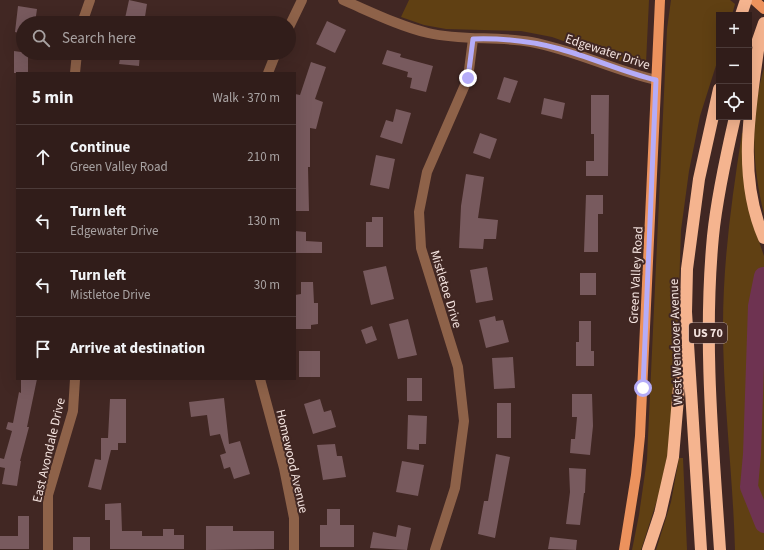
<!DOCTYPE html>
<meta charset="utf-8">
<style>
body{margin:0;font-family:"Source Sans 3",sans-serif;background:#392623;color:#f1f3f6}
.controls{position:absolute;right:12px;top:12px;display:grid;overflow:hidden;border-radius:0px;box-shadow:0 4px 16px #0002}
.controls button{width:36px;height:36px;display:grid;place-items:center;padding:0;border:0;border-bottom:1px solid #4c3b39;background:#311d1a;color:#f1f3f6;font:20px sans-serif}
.stop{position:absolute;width:12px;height:12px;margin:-9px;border:3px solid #b5acf8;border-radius:50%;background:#fff}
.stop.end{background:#b5acf8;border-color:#fff;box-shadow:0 1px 4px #0008}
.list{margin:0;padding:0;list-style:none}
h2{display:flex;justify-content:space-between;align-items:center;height:52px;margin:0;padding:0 16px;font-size:17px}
h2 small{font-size:13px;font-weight:400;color:#a8a2a2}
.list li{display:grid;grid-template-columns:26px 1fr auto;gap:12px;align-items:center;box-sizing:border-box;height:64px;padding:0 16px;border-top:1px solid #4c3b39}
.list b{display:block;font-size:15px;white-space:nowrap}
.list p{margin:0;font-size:13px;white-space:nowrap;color:#a8a2a2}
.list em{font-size:13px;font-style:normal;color:#a8a2a2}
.icon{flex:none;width:22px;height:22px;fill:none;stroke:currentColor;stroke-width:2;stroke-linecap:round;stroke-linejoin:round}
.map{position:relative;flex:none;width:764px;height:550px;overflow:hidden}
.search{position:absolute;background:#311d1a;box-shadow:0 4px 16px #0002;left:16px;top:16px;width:280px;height:44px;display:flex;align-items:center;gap:10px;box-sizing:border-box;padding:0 14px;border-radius:22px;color:#a8a2a2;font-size:15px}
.panel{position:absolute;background:#311d1a;box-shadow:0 4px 16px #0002;left:16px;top:72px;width:280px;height:308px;border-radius:0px}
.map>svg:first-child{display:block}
.green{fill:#604013}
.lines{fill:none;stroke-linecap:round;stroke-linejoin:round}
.river{stroke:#6e3351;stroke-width:18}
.building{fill:#785a5e}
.minor{stroke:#8e6249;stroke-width:10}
.major{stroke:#ec925d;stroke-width:10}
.highway{stroke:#f5b48f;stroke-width:12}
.route{stroke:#b5acf8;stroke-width:5}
.labels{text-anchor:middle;stroke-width:4;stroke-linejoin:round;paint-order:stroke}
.shield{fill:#412723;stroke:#bfaba7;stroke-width:1}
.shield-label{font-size:12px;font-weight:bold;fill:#f5e4e0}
.street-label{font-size:13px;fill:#f5e4e0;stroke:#412723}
</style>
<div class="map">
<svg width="764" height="550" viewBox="0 0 764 550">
<rect width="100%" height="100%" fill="#412723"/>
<g class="green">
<polygon points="409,0 649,0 646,63 642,67 637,67 552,37 521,31 446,29 424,25 401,17"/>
<polygon points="671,0 730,0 735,4 732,15 719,15 719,56 700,116 689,171 681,230 676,380 669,447 660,491 641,550 632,550 639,515 647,459 667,29"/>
<path d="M764,68V214C752,166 750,116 764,68Z"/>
<path d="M742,133H744L751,218L764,256V550H735C733,475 723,401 723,326C723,261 732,197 742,133Z"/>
<polygon points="679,458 683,458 687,550 656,550 671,502"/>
</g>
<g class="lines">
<polyline class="river" points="763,276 757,306 752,454 749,487 764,524"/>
</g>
<g class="building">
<polygon points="129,0 147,4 144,23 124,23"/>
<polygon points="18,6 37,9 35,23 23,23 23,34 15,32"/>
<polygon points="327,21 346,30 335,53 316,44"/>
<polygon points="387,50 401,54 400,57 433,66 426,92 410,88 412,78 407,77 408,72 382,64"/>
<polygon points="14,51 28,53 28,73 14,73"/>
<polygon points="121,53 140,53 139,66 119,64"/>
<polygon points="311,62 326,67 315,99 323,102 316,129 310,128 310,167 308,167 309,211 295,211 295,94 300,95"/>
<polygon points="504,77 518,81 510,103 497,99"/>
<polygon points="591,95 609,95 608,176 586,176 586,161 594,161 594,134 591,134"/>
<polygon points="544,98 565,103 562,119 541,114"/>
<polygon points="396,109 411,113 402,144 380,137 386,120 393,122"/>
<polygon points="480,133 497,139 490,159 473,153"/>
<polygon points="376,155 395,159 389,189 370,185"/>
<polygon points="466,174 484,177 478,218 498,220 496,239 484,239 483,249 459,248 461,206"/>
<polygon points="586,195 603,195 603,214 598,214 598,252 584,252"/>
<polygon points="372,217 383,217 383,247 366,247 366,222 372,222"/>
<polygon points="295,231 306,232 306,241 322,242 322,253 295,253"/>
<polygon points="386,266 394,299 371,305 363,271"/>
<polygon points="487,267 493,300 476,303 470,270"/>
<rect x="580" y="273" width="16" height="22"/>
<polygon points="301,282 313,282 314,303 318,303 318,324 311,325 311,329 295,329 295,295 301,294"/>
<polygon points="495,316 496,321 503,320 509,342 486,348 479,320"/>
<polygon points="408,319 417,355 398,359 389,324"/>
<polygon points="579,321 591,321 591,351 594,351 594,366 576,366 576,342 579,342"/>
<polygon points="372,326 377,340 366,344 361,330"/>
<rect x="299" y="351" width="21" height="26"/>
<polygon points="513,357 515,388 494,389 492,358"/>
<rect x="407" y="378" width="15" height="23"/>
<polygon points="21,379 37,379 27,427 29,427 20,461 21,461 17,486 2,484 5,468 0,467 0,458 4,459 12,431 6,429 8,422 13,423 19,392 21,393"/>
<polygon points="572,394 592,394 593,426 590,455 570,453 571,439 575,439 577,417 572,417"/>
<polygon points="224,398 229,444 240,441 250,474 234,479 230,467 224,469 220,455 226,453 220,434 210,436 207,415 191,417 189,402"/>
<polygon points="110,399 126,399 126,443 118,443 118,450 111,450 101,490 88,487 95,459 101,460 101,438 108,438"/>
<polygon points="320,399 324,412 331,410 336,427 313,434 304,404"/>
<rect x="497" y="403" width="14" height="35"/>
<polygon points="408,415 427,416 426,444 419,444 419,450 407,449"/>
<polygon points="335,444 337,456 342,456 346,477 323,480 317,445"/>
<polygon points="496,454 510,457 495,538 478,534 484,501 488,501"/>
<polygon points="402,461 424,465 418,496 396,492"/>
<polygon points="569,468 586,469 585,493 584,493 580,525 566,524 570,492"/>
<polygon points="121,503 122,531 142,531 142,536 163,536 163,529 174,529 174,535 184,535 184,549 110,549 110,520 105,520 105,504"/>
<polygon points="327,509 340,509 340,525 354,525 354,547 320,547 320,525 327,525"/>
<polygon points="18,516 29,516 29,549 0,549 0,536 18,536"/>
<polygon points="398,525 411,528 407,550 370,548 373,532 396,537"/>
<polygon points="206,526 233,526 233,531 274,531 274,549 206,550"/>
<rect x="73" y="537" width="17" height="13"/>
<polygon points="550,537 577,540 576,550 548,549"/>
</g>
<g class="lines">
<g class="minor">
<path d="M343,0C371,12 399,26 428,33C462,41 497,36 531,42C574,50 613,70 656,80"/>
<polyline points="82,23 90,0"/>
<polyline points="289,27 302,0"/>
<polyline points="75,73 77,53"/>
<polyline points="268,73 276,53"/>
<polyline points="260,379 284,468 294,518 294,550"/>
<polyline points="48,550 48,495 73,411 75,379"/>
<polyline points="435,550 455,488 464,421 458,367 421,248 419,212 427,172 468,78 473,39"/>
</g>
<g class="major">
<polyline points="754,0 764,9"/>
<polyline points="624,550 636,475 640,436 660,0"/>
</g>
<g class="highway">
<polyline points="741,15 746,0"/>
<path d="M760,36C751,103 736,174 764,238"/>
<polyline points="757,43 764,23"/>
<polyline points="648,550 660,514 673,457 682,351"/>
<polyline points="701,550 686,312 687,269 699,179 719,89"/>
<path d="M720,550C713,445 703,341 713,236C717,196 726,156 735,117"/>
</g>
</g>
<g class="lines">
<path class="route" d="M468,78L473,39C503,38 531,41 560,49C593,58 623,72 656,80L643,388"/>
</g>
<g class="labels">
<rect class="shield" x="689" y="323" width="38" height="20" rx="3"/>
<g class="shield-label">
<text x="708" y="337">US 70</text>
</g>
<g class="street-label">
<text transform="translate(608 51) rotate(18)" y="5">Edgewater Drive</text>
<text transform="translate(635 275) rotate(-87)" y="5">Green Valley Road</text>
<text transform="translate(447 289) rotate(73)" y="5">Mistletoe Drive</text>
<text transform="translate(675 342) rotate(-92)" y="5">West Wendover Avenue</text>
<text transform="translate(48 450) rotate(-77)" y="5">East Avondale Drive</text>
<text transform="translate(293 461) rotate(77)" y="5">Homewood Avenue</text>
</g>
</g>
</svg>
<div class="controls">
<button>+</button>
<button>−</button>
<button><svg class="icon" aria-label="locate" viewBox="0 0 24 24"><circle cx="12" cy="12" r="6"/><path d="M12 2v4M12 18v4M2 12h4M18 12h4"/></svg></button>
</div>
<div class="stop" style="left:643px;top:388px"></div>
<div class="stop end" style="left:468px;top:78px"></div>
<div class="search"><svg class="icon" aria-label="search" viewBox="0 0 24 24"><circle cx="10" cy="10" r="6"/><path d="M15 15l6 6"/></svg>Search here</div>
<section class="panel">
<h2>5 min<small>Walk · 370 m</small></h2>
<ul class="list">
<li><svg class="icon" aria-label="ahead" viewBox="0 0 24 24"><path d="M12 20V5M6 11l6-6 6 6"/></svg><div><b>Continue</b><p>Green Valley Road</p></div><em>210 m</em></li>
<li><svg class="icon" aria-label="left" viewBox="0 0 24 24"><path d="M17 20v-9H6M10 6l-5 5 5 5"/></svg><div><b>Turn left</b><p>Edgewater Drive</p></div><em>130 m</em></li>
<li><svg class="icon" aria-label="left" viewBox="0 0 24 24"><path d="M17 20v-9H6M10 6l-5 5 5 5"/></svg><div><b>Turn left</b><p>Mistletoe Drive</p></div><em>30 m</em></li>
<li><svg class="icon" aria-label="arrive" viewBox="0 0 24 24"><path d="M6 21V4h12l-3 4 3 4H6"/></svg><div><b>Arrive at destination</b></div></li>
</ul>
</section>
</div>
